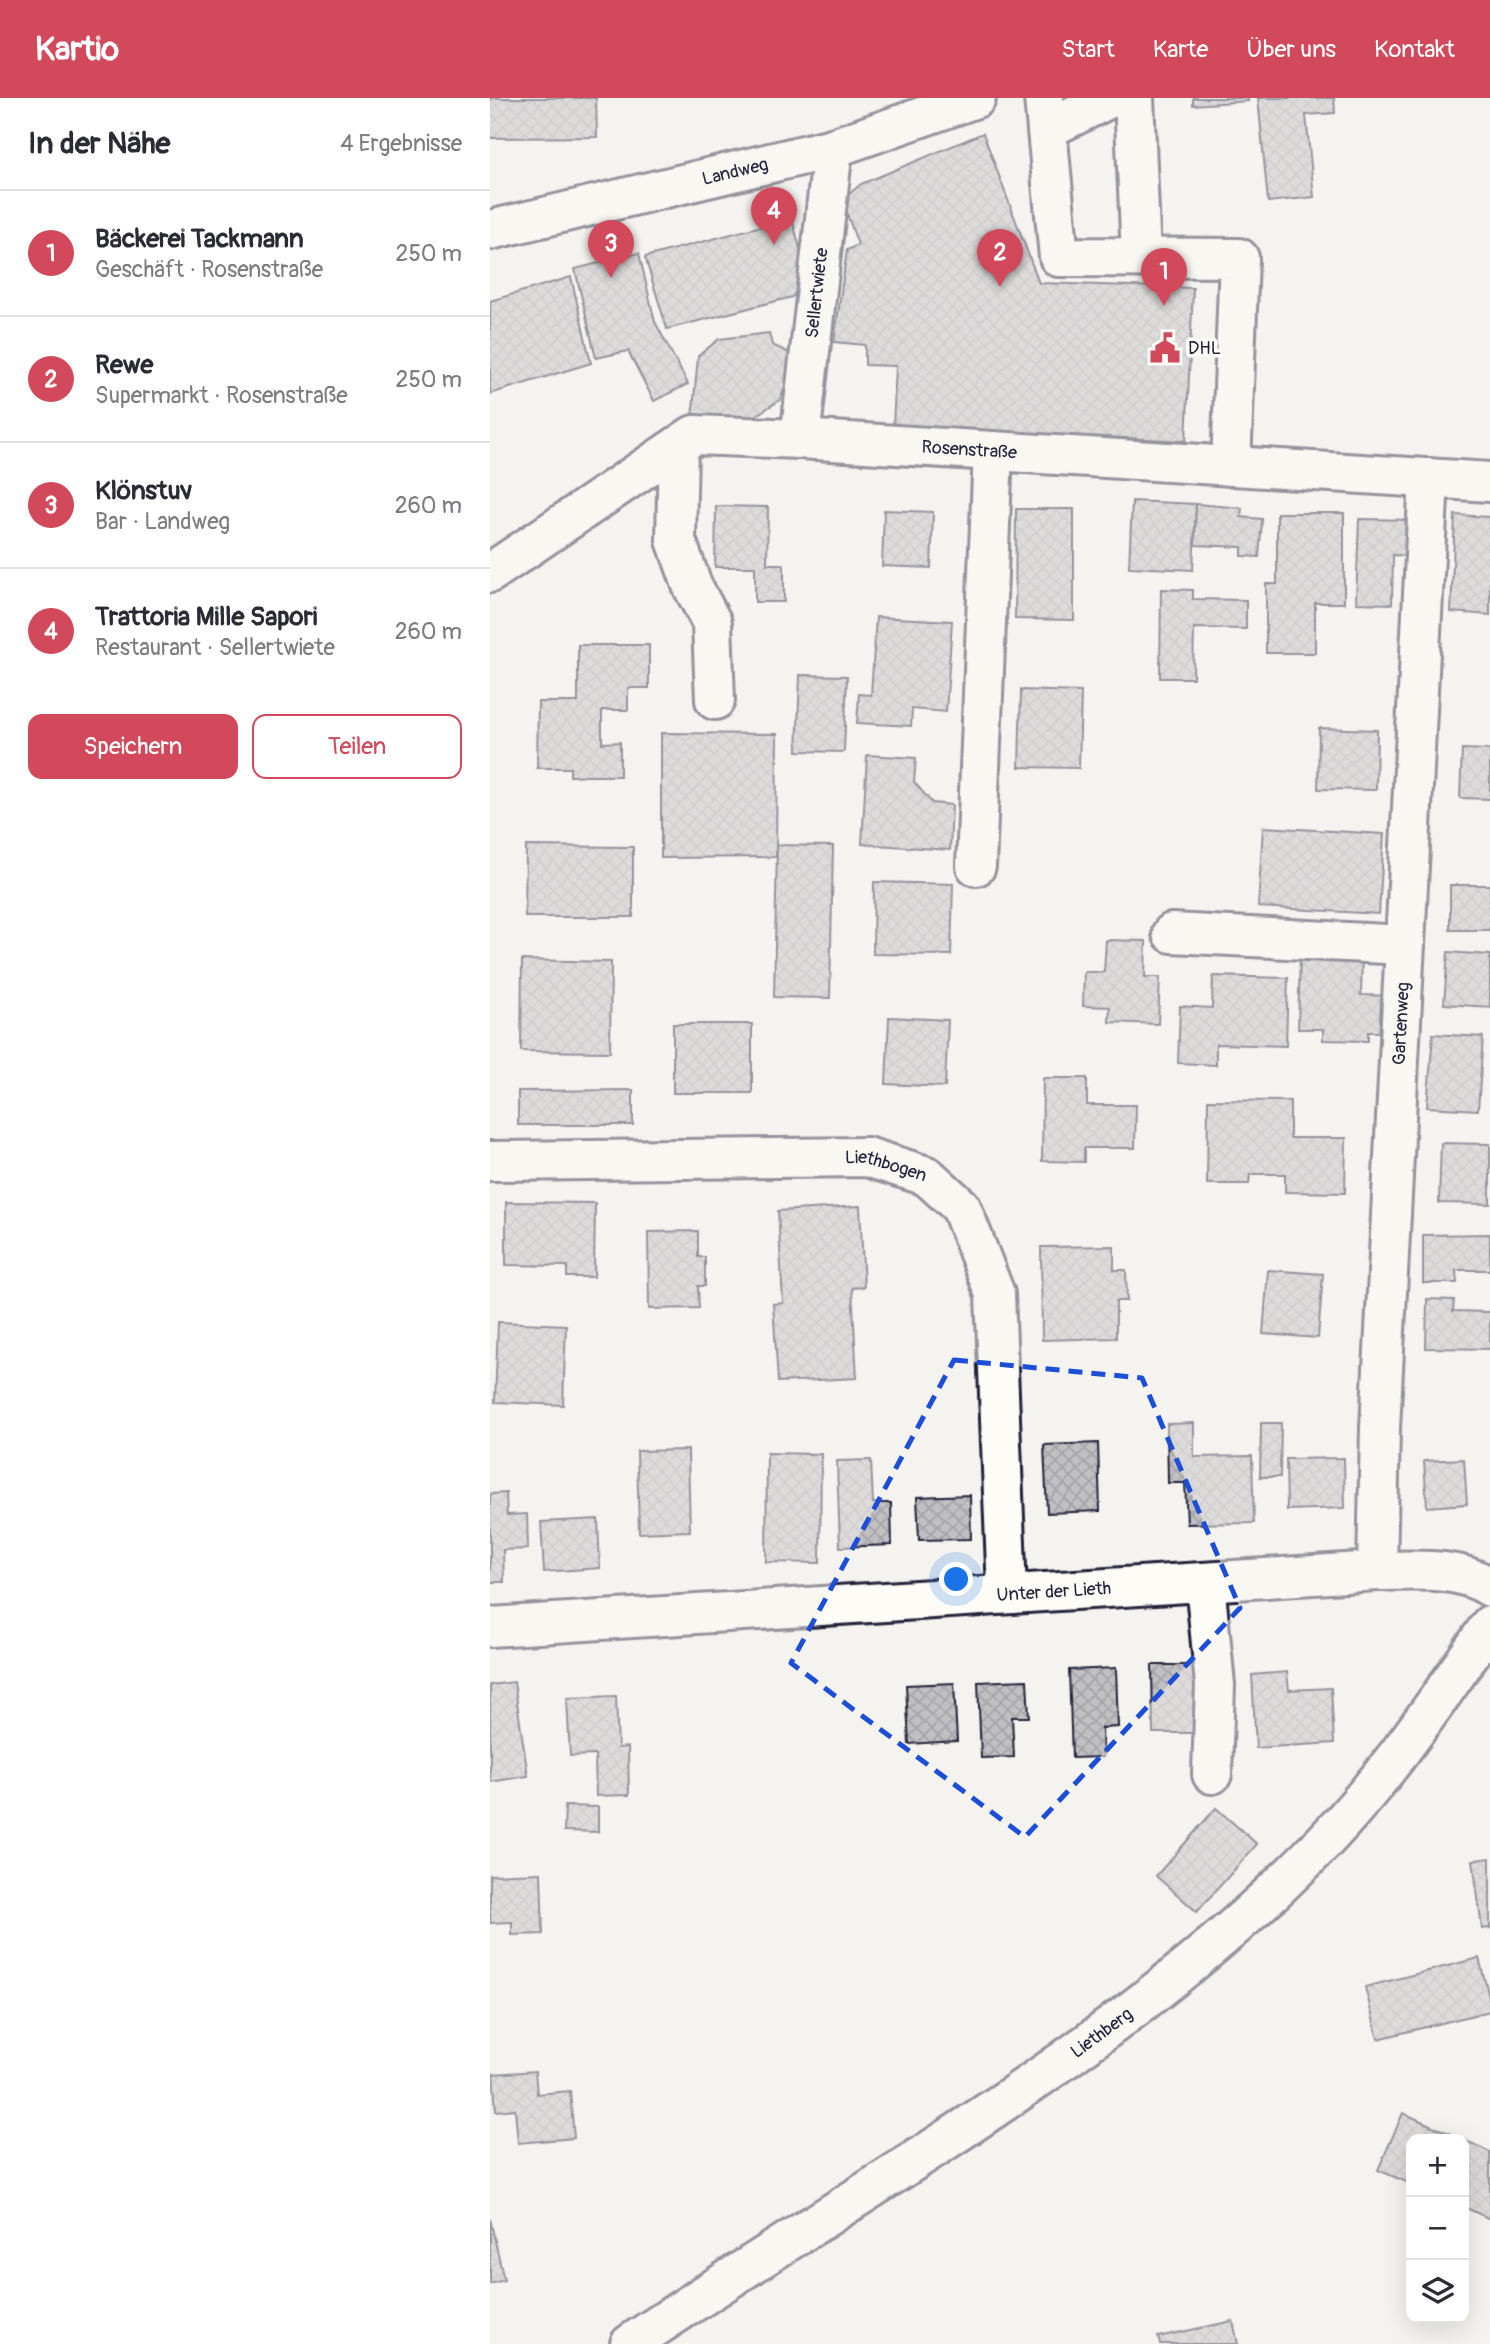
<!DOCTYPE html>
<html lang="de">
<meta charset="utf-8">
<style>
body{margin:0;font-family:Pangolin,sans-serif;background:#f7f7f7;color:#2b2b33}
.controls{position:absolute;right:21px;bottom:21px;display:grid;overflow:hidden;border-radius:14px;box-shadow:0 7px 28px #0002}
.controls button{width:63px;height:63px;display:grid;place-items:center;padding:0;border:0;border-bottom:2px solid #e1e1e2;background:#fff;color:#2b2b33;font:35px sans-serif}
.you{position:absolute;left:467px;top:1482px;width:24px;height:24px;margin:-18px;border:5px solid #fff;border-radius:50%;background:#1a73e8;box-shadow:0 0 0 10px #1a73e833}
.badge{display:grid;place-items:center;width:46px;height:46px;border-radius:50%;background:#d1495b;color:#fff;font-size:23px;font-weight:700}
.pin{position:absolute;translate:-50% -58px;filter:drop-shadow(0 2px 4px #0008)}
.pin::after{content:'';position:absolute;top:37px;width:24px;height:21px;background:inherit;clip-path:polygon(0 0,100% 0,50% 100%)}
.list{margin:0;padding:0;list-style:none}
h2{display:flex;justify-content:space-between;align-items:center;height:91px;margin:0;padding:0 28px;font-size:30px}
h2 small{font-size:23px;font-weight:400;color:#7c7c81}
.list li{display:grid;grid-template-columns:46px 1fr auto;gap:21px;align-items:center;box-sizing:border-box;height:126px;padding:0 28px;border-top:2px solid #e1e1e2}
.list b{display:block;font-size:26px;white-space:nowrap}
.list p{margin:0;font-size:23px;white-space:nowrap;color:#7c7c81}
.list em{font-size:23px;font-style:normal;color:#7c7c81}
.actions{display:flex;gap:14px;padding:21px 28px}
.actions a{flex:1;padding:16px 0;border:2px solid #d1495b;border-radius:14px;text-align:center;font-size:24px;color:#d1495b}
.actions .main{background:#d1495b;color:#fff}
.icon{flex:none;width:38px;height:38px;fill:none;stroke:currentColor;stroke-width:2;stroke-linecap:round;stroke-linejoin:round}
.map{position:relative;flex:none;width:1000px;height:2246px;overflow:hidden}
header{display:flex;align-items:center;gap:42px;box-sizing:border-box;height:98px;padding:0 35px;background:#d1495b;color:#fff}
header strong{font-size:33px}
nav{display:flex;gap:38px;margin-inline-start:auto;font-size:24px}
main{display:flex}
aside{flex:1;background:#fff}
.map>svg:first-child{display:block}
.building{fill:url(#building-cross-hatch);stroke:#22223b;stroke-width:2}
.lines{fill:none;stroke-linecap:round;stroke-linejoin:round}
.minor-casing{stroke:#22223b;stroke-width:44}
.minor{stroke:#fdfcf7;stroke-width:38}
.marked{fill:none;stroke:#1d4ed8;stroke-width:5;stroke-dasharray:14 9;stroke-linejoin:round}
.labels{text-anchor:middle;stroke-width:7;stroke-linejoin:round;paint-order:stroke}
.street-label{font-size:18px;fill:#22223b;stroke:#fdfcf7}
.poi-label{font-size:18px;fill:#22223b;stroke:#fdfcf7;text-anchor:start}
</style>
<header>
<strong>Kartio</strong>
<nav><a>Start</a><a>Karte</a><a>Über uns</a><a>Kontakt</a></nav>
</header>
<main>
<aside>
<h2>In der Nähe<small>4 Ergebnisse</small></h2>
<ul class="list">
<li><span class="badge">1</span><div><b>Bäckerei Tackmann</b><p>Geschäft · Rosenstraße</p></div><em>250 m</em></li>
<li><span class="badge">2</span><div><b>Rewe</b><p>Supermarkt · Rosenstraße</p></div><em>250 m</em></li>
<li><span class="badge">3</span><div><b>Klönstuv</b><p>Bar · Landweg</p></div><em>260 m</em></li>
<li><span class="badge">4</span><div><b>Trattoria Mille Sapori</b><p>Restaurant · Sellertwiete</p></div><em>260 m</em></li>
</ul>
<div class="actions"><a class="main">Speichern</a><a>Teilen</a></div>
</aside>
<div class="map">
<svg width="1000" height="2246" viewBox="0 0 1000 2246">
<defs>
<pattern id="building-cross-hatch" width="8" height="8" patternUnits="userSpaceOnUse" patternTransform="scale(1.75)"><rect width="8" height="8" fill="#c0bfc2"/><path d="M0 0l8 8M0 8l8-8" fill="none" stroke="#a5a4a8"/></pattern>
</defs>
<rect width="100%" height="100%" fill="#f4f3ef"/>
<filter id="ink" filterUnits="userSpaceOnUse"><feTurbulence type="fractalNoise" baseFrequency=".0143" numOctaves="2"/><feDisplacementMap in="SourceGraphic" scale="14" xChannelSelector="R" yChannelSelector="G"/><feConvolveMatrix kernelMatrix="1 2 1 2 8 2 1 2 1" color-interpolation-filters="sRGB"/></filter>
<g filter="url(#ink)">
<g class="building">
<polygon points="0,0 106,0 107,39 0,40"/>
<polygon points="703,0 758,0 758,3 703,7"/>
<polygon points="768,0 844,0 845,15 816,17 824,99 778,104"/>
<polygon points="493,35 549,185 703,190 696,343 403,329 406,268 375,267 375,247 344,244 357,152 368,147 352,102 371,86"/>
<polygon points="302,120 317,178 302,199 177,231 155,159"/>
<polygon points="149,155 165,224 198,286 164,303 138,253 106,260 85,171"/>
<polygon points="81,179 101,265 0,296 0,203"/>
<polygon points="279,235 282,247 307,258 290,302 257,323 202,323 208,258 229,241"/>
<polygon points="642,403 706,406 703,472 639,469"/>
<polygon points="706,406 752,410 751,419 772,421 769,459 752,458 752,449 705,447"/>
<polygon points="226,408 278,409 277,466 294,466 294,504 265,504 265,469 225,469"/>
<polygon points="526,411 584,411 584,522 525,521"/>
<polygon points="394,412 443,414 441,470 392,468"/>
<polygon points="787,415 854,415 854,505 825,505 825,555 776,555 776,486 787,486"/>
<polygon points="965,417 1000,419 1000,517 961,514"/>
<polygon points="869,421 928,422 927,458 903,457 902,506 866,505"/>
<polygon points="671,491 703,492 703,501 756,502 756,531 704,530 703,580 670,580"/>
<polygon points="386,519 462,523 456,614 422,611 421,628 367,625 369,596 381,597"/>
<polygon points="88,547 159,547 159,590 138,590 138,612 112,612 112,645 130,644 130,678 80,678 80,670 47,670 48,604 88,604"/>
<polygon points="310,577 357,578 354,654 307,653"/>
<polygon points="531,592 591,594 589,670 529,669"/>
<polygon points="829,630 887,632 886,692 828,691"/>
<polygon points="171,635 287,636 286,759 171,760"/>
<polygon points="972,651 1000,652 1000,701 970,700"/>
<polygon points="377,657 426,660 424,684 442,705 462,707 460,752 372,746"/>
<polygon points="773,729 894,736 889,816 768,809"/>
<polygon points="287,747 343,748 340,900 284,899"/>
<polygon points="36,748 143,749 143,819 35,819"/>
<polygon points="384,784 463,786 461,857 383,856"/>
<rect x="960" y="787" width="40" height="45"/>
<polygon points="616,842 656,843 655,879 670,879 668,926 619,924 620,909 593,908 594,874 614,874"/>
<polygon points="958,854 1000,857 1000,909 954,906"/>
<polygon points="810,856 872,857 871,897 904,898 903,934 878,934 878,943 833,942 833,931 808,931"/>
<polygon points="32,862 121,864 120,954 31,953"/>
<polygon points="723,878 798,880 796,948 726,946 726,967 688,965 690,908 722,910"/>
<polygon points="399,919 458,922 455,989 396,986"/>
<rect x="183" y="926" width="79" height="69"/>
<polygon points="943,936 993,939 988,1012 937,1009"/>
<polygon points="553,980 597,980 597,1007 646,1007 645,1050 594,1050 594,1064 552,1063"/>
<polygon points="143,992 143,1027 28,1027 28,993"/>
<polygon points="718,1002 800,1003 800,1040 856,1040 855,1095 795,1094 795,1076 760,1076 759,1086 717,1086"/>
<polygon points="951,1045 1000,1046 1000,1106 949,1105"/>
<polygon points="16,1104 105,1105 104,1179 77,1179 77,1168 16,1167"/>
<polygon points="370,1108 374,1189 362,1190 367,1280 288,1284 283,1206 293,1205 288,1113"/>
<polygon points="208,1133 208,1159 215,1159 215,1188 208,1188 209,1210 159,1211 158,1134"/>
<polygon points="1000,1136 1000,1172 966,1172 967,1185 933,1185 933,1137"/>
<polygon points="624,1148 624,1172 636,1172 637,1203 626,1203 626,1240 552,1242 551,1149"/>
<polygon points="778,1172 833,1176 828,1240 773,1236"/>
<polygon points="937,1201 964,1202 963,1213 1000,1214 1000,1251 936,1250"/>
<polygon points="8,1224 76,1227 73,1307 5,1304"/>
<polygon points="704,1325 704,1359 762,1358 764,1425 697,1426 695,1385 678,1385 677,1326"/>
<polygon points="771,1325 791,1325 790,1379 770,1379"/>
<polygon points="608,1345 610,1413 557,1415 554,1347"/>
<polygon points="198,1352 200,1433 149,1435 147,1353"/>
<polygon points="277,1355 331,1356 330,1465 276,1464"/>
<polygon points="854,1360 855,1410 797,1412 796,1361"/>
<polygon points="974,1361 977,1406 937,1409 934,1363"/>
<polygon points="381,1362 383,1405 401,1405 402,1447 350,1449 347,1363"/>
<polygon points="16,1395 17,1417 37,1416 38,1451 13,1452 14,1484 0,1484 0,1396"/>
<polygon points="480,1397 481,1441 429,1442 427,1399"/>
<polygon points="108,1421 110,1470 54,1474 51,1424"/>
<polygon points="662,1567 708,1567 709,1635 663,1635"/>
<polygon points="626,1570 628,1629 612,1630 613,1659 582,1660 579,1572"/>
<polygon points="797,1574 799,1592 841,1590 844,1645 766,1650 762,1577"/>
<polygon points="537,1582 539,1619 522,1619 524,1659 491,1660 488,1584"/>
<polygon points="24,1584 38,1678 0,1684 0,1587"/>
<polygon points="464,1585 467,1643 419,1646 416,1587"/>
<polygon points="126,1598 128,1650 138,1649 139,1697 106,1698 105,1657 80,1658 77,1600"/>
<polygon points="75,1708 108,1709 108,1734 74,1733"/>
<polygon points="726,1710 767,1746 707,1814 666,1778"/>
<polygon points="1000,1760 1000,1830 992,1831 983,1762"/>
<polygon points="51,1775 53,1836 22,1837 22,1824 0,1825 0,1777"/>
<polygon points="989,1860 1000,1902 1000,1913 888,1941 875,1889"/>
<polygon points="45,1973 47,1996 80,1993 84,2040 28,2045 25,2011 6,2013 3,1976"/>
<polygon points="913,2015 972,2041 921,2041 921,2086 888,2072"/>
<polygon points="974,2042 1000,2054 1000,2121 974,2109"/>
<polygon points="0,2121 14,2182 0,2186"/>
<polygon points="743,2223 748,2246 670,2246 668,2239"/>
</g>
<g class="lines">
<g class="minor-casing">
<g id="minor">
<polyline points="554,0 569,159 749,160 741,368"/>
<polyline points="644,0 651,159"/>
<polyline points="557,31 620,0"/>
<path id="s1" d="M0,132L343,50L486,0"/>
<path id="s2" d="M310,341L343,50"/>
<polyline points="188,348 186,442 202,487 222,525 225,602"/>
<path id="s3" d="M0,475L204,337L310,341L1000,384"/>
<polyline points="486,768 503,353"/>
<polyline points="682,835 915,847"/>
<path id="s4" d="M0,1063L377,1059L437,1078L471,1109L505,1196L517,1495"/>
<path id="s5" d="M887,1473L890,1330L939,380"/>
<polyline points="715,1484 725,1587 722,1676"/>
<path id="s6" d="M0,1529L887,1473C925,1473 967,1468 1000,1489"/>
<path id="s7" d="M140,2246C370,2091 621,1957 818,1760C889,1690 944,1608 1000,1527"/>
</g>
</g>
<use href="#minor" class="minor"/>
</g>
</g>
<path d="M0 0H1000V2246H0ZM464,1262L652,1280L750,1510L535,1739L301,1565Z" fill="#f4f3ef" fill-opacity=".55" fill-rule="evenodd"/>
<path class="marked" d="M464,1262L652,1280L750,1510L535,1739L301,1565Z"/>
<defs>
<g id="civic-bare" transform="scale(2.415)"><path d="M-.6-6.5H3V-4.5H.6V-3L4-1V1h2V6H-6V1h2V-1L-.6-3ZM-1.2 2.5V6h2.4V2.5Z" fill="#d1495b" stroke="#fdfcf7" stroke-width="2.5" paint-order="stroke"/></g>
</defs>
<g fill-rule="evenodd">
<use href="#civic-bare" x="675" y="250"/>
</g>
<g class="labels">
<g class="street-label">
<text dy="6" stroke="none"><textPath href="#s1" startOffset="252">Landweg</textPath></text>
<text dy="6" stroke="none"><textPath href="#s2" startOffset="147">Sellertwiete</textPath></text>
<text dy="6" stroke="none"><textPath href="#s3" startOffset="522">Rosenstraße</textPath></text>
<text dy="6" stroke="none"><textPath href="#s5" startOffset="548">Gartenweg</textPath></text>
<text dy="6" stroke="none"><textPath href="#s4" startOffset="397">Liethbogen</textPath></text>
<text dy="6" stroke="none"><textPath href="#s6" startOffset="565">Unter der Lieth</textPath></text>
<text dy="6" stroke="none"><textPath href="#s7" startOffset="565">Liethberg</textPath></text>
</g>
<g class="poi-label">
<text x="698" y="256">DHL</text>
</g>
</g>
</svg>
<div class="controls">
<button>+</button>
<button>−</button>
<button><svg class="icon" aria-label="layers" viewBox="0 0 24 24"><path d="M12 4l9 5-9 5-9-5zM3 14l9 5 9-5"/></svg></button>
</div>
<div class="you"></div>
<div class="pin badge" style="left:674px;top:208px">1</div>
<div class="pin badge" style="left:510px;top:189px">2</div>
<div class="pin badge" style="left:121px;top:180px">3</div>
<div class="pin badge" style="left:284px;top:147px">4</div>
</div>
</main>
